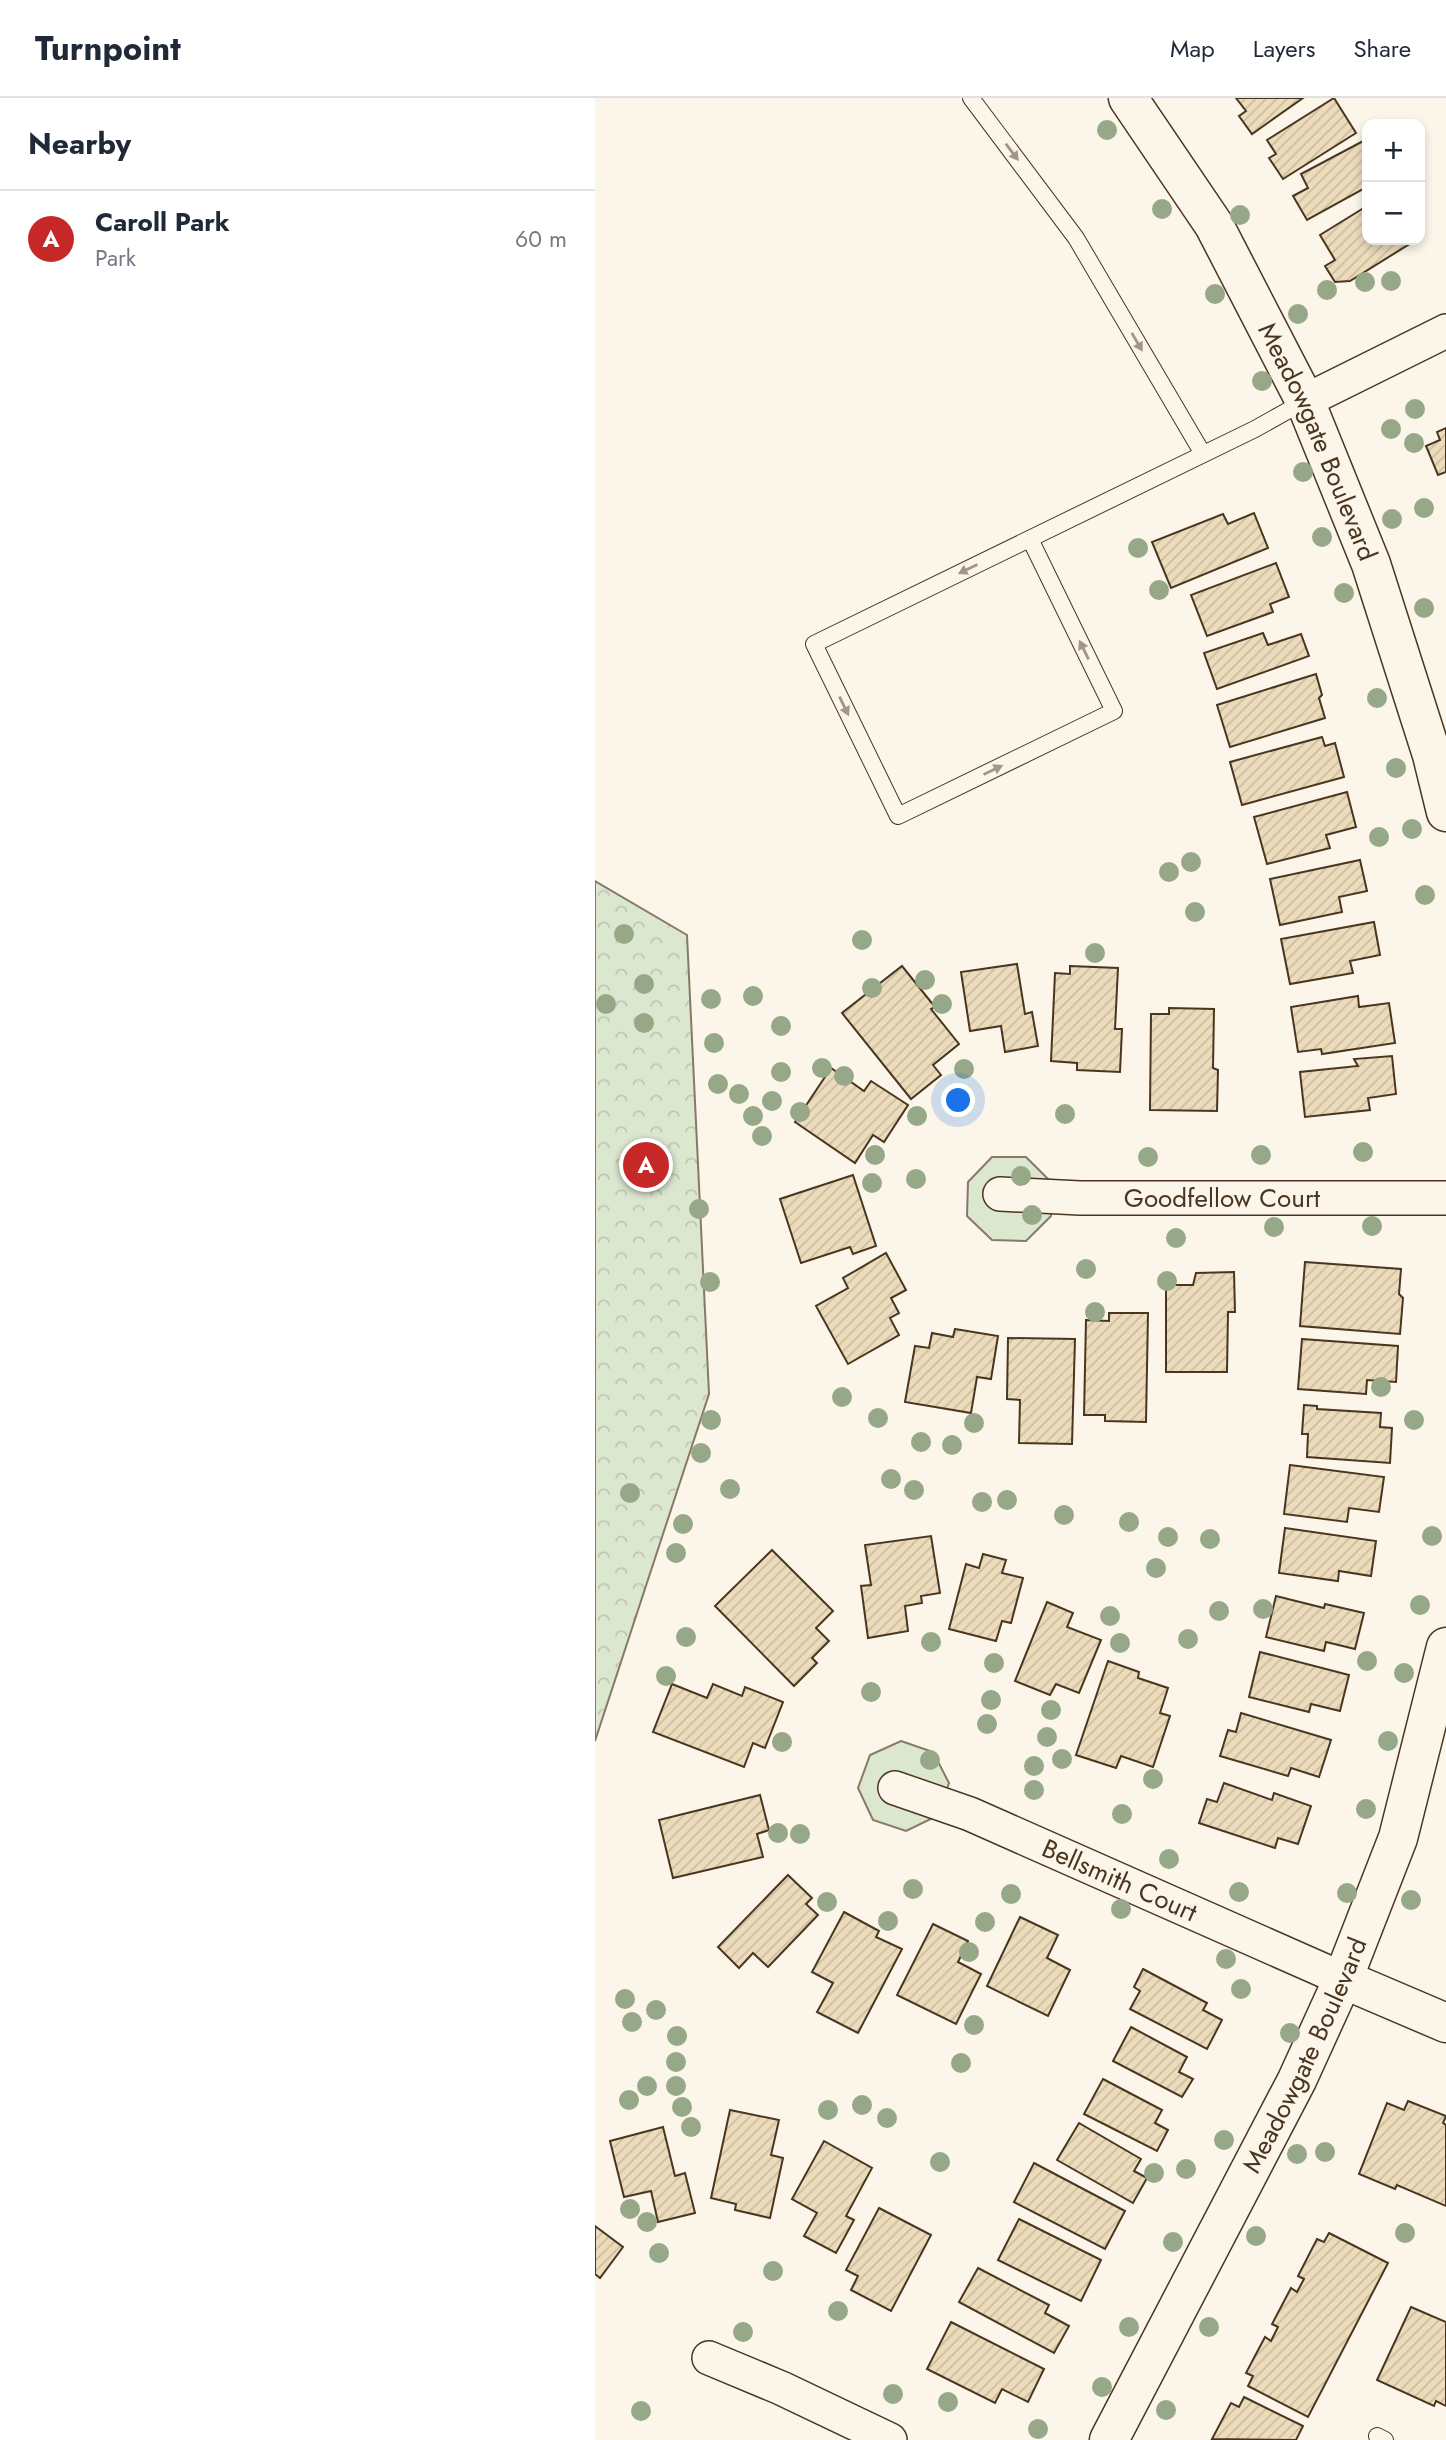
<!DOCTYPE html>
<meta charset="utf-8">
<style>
body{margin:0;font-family:Jost,sans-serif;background:#f2f2f3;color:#1f2937}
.controls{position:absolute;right:21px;top:21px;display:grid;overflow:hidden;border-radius:14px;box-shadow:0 4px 10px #0003}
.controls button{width:63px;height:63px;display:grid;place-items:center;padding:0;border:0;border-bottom:2px solid #e0e1e3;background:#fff;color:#1f2937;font:35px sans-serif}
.you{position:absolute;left:364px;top:1003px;width:24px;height:24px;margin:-18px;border:5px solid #fff;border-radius:50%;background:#1a73e8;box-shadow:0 0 0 10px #1a73e833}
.badge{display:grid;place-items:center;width:46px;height:46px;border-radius:50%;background:#c62828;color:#fff;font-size:23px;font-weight:700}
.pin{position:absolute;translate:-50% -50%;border:4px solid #fff;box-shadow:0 2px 7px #0006}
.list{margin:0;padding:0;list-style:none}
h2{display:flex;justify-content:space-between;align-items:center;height:91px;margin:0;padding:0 28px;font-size:30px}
h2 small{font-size:23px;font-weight:400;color:#747a83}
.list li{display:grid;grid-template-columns:46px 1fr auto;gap:21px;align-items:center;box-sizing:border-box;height:98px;padding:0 28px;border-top:2px solid #e0e1e3}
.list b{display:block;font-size:26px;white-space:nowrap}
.list p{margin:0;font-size:23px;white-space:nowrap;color:#747a83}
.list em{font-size:23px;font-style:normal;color:#747a83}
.map{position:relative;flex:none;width:851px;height:2342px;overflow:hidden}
header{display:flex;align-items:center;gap:42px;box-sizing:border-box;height:98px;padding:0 35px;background:#fff;border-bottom:2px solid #e0e1e3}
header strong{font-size:33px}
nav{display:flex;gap:38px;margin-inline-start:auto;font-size:24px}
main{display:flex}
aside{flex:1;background:#fff}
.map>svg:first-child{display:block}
.grass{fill:#dce7d0;stroke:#887966;stroke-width:2}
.forest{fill:url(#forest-crowns);stroke:#887966;stroke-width:2}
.building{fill:url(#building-hatch);stroke:#4a3520;stroke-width:2}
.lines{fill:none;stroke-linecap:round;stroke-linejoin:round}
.service-casing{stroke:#4a3520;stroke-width:18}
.minor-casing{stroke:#4a3520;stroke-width:36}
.tertiary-casing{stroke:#4a3520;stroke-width:41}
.service{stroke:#fbf6e9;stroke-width:16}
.minor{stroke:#fbf6e9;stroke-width:33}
.tertiary{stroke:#fbf6e9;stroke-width:38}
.tree{fill:#96a887}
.oneway{fill:#a29684}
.labels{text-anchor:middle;stroke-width:5;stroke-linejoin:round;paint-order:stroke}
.street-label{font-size:26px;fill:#4a3520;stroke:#fbf6e9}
</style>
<header>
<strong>Turnpoint</strong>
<nav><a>Map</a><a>Layers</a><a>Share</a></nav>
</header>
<main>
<aside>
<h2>Nearby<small></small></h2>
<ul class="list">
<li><span class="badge">A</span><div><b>Caroll Park</b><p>Park</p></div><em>60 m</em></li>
</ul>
</aside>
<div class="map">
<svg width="851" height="2342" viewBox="0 0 851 2342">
<defs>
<pattern id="forest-crowns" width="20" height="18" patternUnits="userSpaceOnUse" patternTransform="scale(1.75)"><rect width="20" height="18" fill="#dce7d0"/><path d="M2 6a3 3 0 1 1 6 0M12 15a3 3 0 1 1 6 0" fill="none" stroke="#bec7b2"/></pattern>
<pattern id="building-hatch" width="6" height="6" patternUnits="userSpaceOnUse" patternTransform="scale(1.75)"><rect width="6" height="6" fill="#ecdcbc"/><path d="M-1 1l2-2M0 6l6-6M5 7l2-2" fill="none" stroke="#ccbda1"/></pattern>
</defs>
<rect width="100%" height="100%" fill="#fbf6e9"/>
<g class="grass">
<polygon points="397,1059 431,1059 456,1084 456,1118 431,1143 397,1142 372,1118 373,1084"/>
<polygon points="306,1643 338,1654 354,1685 342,1718 311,1733 278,1722 263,1690 275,1657"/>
</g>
<polygon class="forest" points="0,783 92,837 114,1296 0,1643"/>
<g class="building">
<polygon points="641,0 708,0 657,36 644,18 651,13"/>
<polygon points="739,0 761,35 688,81 674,60 681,56 672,42"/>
<polygon points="772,41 772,89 712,122 698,98 713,90 706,76"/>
<polygon points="772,108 772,142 821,142 755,183 740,184 730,168 740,162 725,137"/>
<polygon points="851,330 851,374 843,377 831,348 845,342 842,334"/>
<polygon points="659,415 673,450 576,490 557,444 628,416 633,426"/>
<polygon points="681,465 694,499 675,506 678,514 612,538 596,497"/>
<polygon points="668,535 673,547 706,536 714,558 622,591 609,555"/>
<polygon points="721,576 727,597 724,600 730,620 635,649 622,607"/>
<polygon points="727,639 730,648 740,645 749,679 647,707 635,664"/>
<polygon points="752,694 761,729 731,737 735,750 672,766 659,719"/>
<polygon points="765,762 772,793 744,799 747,814 685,827 675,781"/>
<polygon points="779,824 785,857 755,863 758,875 695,886 686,841"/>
<polygon points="422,866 430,916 437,914 443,948 410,954 406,928 375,933 366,874"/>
<polygon points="307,868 340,909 336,911 364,946 338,967 346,977 316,1001 247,915"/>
<polygon points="475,868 523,870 520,931 527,931 525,974 482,972 482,965 456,963 460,875 475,876"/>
<polygon points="763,898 764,909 794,905 800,945 727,956 726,951 703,954 696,909"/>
<polygon points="574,910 619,911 618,970 623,972 622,1013 555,1012 556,916 574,916"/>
<polygon points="797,958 801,996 773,1000 775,1012 710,1019 705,974 763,968 759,961"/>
<polygon points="236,970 269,993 276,983 313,1007 289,1044 278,1037 260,1065 200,1024"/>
<polygon points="258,1077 281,1148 258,1156 255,1149 206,1165 185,1101"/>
<polygon points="291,1155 311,1192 296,1200 304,1215 295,1220 304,1237 253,1266 221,1208 253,1190 248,1180"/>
<polygon points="710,1164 806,1171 804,1196 808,1200 805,1236 705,1228"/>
<polygon points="639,1174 640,1214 633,1214 632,1274 571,1274 571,1187 598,1187 601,1175"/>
<polygon points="514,1215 553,1215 551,1324 510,1323 510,1317 489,1317 491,1222 514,1223"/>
<polygon points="360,1231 403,1238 396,1281 382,1279 376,1315 310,1304 320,1248 334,1250 337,1235 358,1239"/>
<polygon points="413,1240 480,1241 477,1346 424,1345 425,1302 412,1301"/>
<polygon points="707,1241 803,1248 801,1284 772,1282 771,1296 703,1291"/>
<polygon points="709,1307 722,1308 722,1311 786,1315 785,1329 797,1330 795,1365 712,1359 713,1336 707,1336"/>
<polygon points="695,1367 789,1379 784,1414 754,1410 752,1424 689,1416"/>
<polygon points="690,1430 781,1443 776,1478 744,1473 743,1483 684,1475"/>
<polygon points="336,1438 345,1495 326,1498 327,1505 310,1508 313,1533 273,1540 266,1488 276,1487 270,1447"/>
<polygon points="177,1452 238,1513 221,1530 234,1543 217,1560 222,1565 199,1588 120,1508"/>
<polygon points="388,1456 411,1462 407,1475 428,1480 416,1525 407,1523 401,1543 354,1531 371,1466 384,1470"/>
<polygon points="681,1498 729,1510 730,1506 769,1515 760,1551 731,1544 729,1553 671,1539"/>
<polygon points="452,1504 478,1515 472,1529 506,1542 484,1595 461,1586 455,1597 420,1583"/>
<polygon points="665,1554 754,1577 745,1613 716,1606 714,1614 654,1599"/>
<polygon points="513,1563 544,1574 543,1580 573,1590 565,1615 575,1618 558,1669 526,1658 521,1670 481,1657"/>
<polygon points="77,1586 112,1600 118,1586 147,1598 150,1589 188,1604 170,1650 158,1645 149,1669 58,1634"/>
<polygon points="646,1615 736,1642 724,1679 696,1670 693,1678 625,1658 633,1632 641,1634"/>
<polygon points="629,1685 677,1702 679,1695 716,1708 703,1746 683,1740 680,1750 604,1725 612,1701 622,1704"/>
<polygon points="165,1697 174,1732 162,1736 168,1759 78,1780 64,1722"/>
<polygon points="193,1777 217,1800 211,1806 223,1817 173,1869 158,1855 144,1870 123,1849"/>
<polygon points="249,1814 284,1833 281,1839 307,1851 263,1935 222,1914 238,1885 217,1874"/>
<polygon points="425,1819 463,1837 452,1860 475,1872 453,1918 392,1888"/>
<polygon points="338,1826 373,1843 363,1864 386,1876 361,1926 302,1897"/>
<polygon points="548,1871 612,1905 608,1912 627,1922 612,1951 535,1911 545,1893 539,1889"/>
<polygon points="536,1929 592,1959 584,1974 598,1981 587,1999 518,1963"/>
<polygon points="508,1981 567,2012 560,2025 573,2032 562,2053 489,2016"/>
<polygon points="813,2003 851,2018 848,2025 851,2027 851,2108 802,2087 800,2091 764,2076 792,2005 809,2012"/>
<polygon points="135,2012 184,2022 176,2057 188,2060 175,2120 140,2112 141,2106 116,2100"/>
<polygon points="484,2025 546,2061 539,2073 552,2080 538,2105 462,2062"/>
<polygon points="68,2029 80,2078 90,2075 100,2115 63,2124 56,2093 29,2099 15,2043"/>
<polygon points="229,2043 277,2070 251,2118 259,2122 241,2155 209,2138 222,2115 197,2101"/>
<polygon points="439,2065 530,2113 510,2151 419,2104"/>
<polygon points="284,2110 336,2137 296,2213 256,2192 263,2178 251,2172"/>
<polygon points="424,2121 506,2162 486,2203 403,2162"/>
<polygon points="0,2128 28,2149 5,2180 0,2176"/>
<polygon points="734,2135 793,2165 713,2319 653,2288 658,2278 651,2275 670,2239 676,2243 683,2229 677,2226 696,2190 702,2194 709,2181 703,2178 722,2141 729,2144"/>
<polygon points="383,2170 454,2207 450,2215 474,2228 459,2255 364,2204"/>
<polygon points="816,2209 851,2224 851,2308 841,2303 839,2308 782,2282"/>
<polygon points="356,2224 449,2271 433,2304 407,2291 400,2305 332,2271"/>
<polygon points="649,2299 708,2328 701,2342 617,2341 636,2305 644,2309"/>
</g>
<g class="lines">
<g class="service-casing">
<g id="service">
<polyline points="376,0 481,140 608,356"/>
<polyline points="435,441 519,613 303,718 219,546 660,331 710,303"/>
<polyline points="782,2338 790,2342"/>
</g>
</g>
<g class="minor-casing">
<g id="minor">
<polyline points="710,303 851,233"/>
<path id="s1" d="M405,1096L485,1100H851"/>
<path id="s2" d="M300,1690L375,1716L748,1881"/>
<polyline points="114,2260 186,2290 295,2342"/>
</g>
</g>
<g class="tertiary-casing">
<g id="tertiary">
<path id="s3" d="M533,0L619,127L710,303L776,466L837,657L851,714"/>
<polyline points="748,1881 851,1925"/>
<path id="s4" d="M514,2342L702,1982L748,1881L803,1740L851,1549"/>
</g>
</g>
<use href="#service" class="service"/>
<use href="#minor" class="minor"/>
<use href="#tertiary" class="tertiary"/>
</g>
<g class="tree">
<circle cx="512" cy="32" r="10"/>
<circle cx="567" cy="111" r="10"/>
<circle cx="645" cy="117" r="10"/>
<circle cx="796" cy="183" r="10"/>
<circle cx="770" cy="184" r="10"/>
<circle cx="732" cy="192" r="10"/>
<circle cx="620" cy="196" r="10"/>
<circle cx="703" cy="216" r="10"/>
<circle cx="667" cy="283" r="10"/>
<circle cx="820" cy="311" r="10"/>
<circle cx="796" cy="331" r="10"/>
<circle cx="819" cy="345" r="10"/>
<circle cx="708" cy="374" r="10"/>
<circle cx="829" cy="410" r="10"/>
<circle cx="797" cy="421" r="10"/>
<circle cx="727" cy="439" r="10"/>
<circle cx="543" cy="450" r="10"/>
<circle cx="564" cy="492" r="10"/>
<circle cx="749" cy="495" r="10"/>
<circle cx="829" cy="510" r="10"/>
<circle cx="782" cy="600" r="10"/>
<circle cx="801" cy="670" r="10"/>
<circle cx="817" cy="731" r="10"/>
<circle cx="784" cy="739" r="10"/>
<circle cx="596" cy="764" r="10"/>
<circle cx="574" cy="774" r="10"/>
<circle cx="830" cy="797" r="10"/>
<circle cx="600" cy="814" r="10"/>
<circle cx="29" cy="836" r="10"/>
<circle cx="267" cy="842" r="10"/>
<circle cx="500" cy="855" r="10"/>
<circle cx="330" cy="882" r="10"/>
<circle cx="49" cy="886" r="10"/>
<circle cx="277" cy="890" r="10"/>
<circle cx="158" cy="898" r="10"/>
<circle cx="116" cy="901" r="10"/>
<circle cx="11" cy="906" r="10"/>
<circle cx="347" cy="906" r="10"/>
<circle cx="49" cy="925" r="10"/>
<circle cx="186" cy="928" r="10"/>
<circle cx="119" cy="945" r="10"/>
<circle cx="227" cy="970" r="10"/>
<circle cx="369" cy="971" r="10"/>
<circle cx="186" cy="974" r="10"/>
<circle cx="249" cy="978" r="10"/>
<circle cx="123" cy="986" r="10"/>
<circle cx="144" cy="996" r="10"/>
<circle cx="177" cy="1003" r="10"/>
<circle cx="205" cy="1014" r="10"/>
<circle cx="470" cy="1016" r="10"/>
<circle cx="158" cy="1018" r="10"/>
<circle cx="322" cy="1018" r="10"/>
<circle cx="167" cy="1038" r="10"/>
<circle cx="768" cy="1054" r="10"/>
<circle cx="280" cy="1057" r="10"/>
<circle cx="666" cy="1057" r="10"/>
<circle cx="553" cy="1059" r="10"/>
<circle cx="426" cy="1078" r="10"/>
<circle cx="321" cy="1081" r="10"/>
<circle cx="277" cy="1085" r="10"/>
<circle cx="104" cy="1111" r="10"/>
<circle cx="437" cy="1117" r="10"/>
<circle cx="777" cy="1128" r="10"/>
<circle cx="679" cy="1129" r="10"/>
<circle cx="581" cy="1140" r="10"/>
<circle cx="491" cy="1171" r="10"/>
<circle cx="572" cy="1183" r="10"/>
<circle cx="115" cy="1184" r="10"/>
<circle cx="500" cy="1214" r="10"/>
<circle cx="786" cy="1289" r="10"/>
<circle cx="247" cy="1299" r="10"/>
<circle cx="283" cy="1320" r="10"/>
<circle cx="116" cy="1322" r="10"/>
<circle cx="819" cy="1322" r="10"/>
<circle cx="379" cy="1325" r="10"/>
<circle cx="326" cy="1344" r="10"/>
<circle cx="357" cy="1347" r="10"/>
<circle cx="106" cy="1355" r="10"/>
<circle cx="296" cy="1381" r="10"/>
<circle cx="135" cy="1391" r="10"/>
<circle cx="319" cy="1392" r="10"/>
<circle cx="35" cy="1395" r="10"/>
<circle cx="412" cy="1402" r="10"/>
<circle cx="387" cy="1404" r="10"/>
<circle cx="469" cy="1417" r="10"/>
<circle cx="534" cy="1424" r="10"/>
<circle cx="88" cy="1426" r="10"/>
<circle cx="837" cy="1438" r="10"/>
<circle cx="573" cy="1439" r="10"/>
<circle cx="615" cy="1441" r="10"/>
<circle cx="81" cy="1455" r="10"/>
<circle cx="561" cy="1470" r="10"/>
<circle cx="825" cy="1507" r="10"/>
<circle cx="668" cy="1511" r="10"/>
<circle cx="624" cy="1513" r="10"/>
<circle cx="515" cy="1518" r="10"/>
<circle cx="91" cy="1539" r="10"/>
<circle cx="593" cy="1541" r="10"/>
<circle cx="336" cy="1544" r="10"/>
<circle cx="525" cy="1545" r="10"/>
<circle cx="772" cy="1563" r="10"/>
<circle cx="399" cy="1565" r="10"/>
<circle cx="809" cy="1575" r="10"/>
<circle cx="71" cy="1578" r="10"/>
<circle cx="276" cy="1594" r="10"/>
<circle cx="396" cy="1602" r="10"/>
<circle cx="456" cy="1612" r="10"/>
<circle cx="392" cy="1626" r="10"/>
<circle cx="452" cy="1639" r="10"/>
<circle cx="793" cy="1643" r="10"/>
<circle cx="187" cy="1644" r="10"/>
<circle cx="467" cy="1661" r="10"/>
<circle cx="335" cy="1662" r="10"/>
<circle cx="439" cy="1668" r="10"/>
<circle cx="558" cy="1681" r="10"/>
<circle cx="439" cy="1692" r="10"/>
<circle cx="771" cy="1711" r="10"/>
<circle cx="527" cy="1716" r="10"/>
<circle cx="183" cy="1735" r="10"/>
<circle cx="205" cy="1736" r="10"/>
<circle cx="574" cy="1761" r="10"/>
<circle cx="318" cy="1791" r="10"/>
<circle cx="644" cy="1794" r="10"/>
<circle cx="752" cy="1795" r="10"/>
<circle cx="416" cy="1796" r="10"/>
<circle cx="816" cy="1802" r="10"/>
<circle cx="232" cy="1804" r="10"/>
<circle cx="526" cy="1811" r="10"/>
<circle cx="293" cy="1823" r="10"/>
<circle cx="390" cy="1824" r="10"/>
<circle cx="374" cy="1854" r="10"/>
<circle cx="631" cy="1861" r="10"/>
<circle cx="646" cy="1891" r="10"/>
<circle cx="30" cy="1901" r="10"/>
<circle cx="61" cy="1912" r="10"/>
<circle cx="37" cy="1924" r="10"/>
<circle cx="379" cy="1927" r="10"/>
<circle cx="695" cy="1935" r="10"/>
<circle cx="82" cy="1938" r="10"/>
<circle cx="81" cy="1964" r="10"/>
<circle cx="366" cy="1965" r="10"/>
<circle cx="52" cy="1988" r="10"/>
<circle cx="81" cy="1988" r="10"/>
<circle cx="34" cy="2002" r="10"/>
<circle cx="267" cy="2007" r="10"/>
<circle cx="87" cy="2009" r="10"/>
<circle cx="233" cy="2012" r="10"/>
<circle cx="292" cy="2020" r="10"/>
<circle cx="96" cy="2029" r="10"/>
<circle cx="629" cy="2042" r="10"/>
<circle cx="730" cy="2054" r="10"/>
<circle cx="702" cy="2056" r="10"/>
<circle cx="345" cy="2064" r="10"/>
<circle cx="591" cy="2071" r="10"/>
<circle cx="559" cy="2075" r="10"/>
<circle cx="35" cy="2111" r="10"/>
<circle cx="52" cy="2124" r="10"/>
<circle cx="810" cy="2135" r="10"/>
<circle cx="661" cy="2138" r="10"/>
<circle cx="578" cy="2144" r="10"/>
<circle cx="64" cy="2155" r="10"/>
<circle cx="178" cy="2173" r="10"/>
<circle cx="243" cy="2213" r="10"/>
<circle cx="534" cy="2229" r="10"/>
<circle cx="614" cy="2229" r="10"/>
<circle cx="148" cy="2234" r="10"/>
<circle cx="507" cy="2289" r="10"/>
<circle cx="298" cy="2296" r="10"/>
<circle cx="353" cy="2304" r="10"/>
<circle cx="571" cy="2312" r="10"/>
<circle cx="46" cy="2313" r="10"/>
<circle cx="443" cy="2331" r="10"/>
</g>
<defs><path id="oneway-solid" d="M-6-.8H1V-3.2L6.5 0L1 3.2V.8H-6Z" transform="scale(1.75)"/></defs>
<g class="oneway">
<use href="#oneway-solid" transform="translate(417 54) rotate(53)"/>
<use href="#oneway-solid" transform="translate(542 244) rotate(60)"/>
<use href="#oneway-solid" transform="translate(373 471) rotate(154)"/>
<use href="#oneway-solid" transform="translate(489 552) rotate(-116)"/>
<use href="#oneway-solid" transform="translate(249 608) rotate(64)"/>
<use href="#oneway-solid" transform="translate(398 672) rotate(-26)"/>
</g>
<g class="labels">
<g class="street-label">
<text dy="9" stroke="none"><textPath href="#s3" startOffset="394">Meadowgate Boulevard</textPath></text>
<text dy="9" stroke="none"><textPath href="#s1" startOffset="222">Goodfellow Court</textPath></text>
<text dy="9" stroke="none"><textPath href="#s2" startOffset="243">Bellsmith Court</textPath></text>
<text dy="9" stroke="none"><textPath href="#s4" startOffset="432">Meadowgate Boulevard</textPath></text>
</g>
</g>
</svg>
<div class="controls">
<button>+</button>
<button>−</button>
</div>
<div class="you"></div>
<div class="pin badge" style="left:51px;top:1067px">A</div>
</div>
</main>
